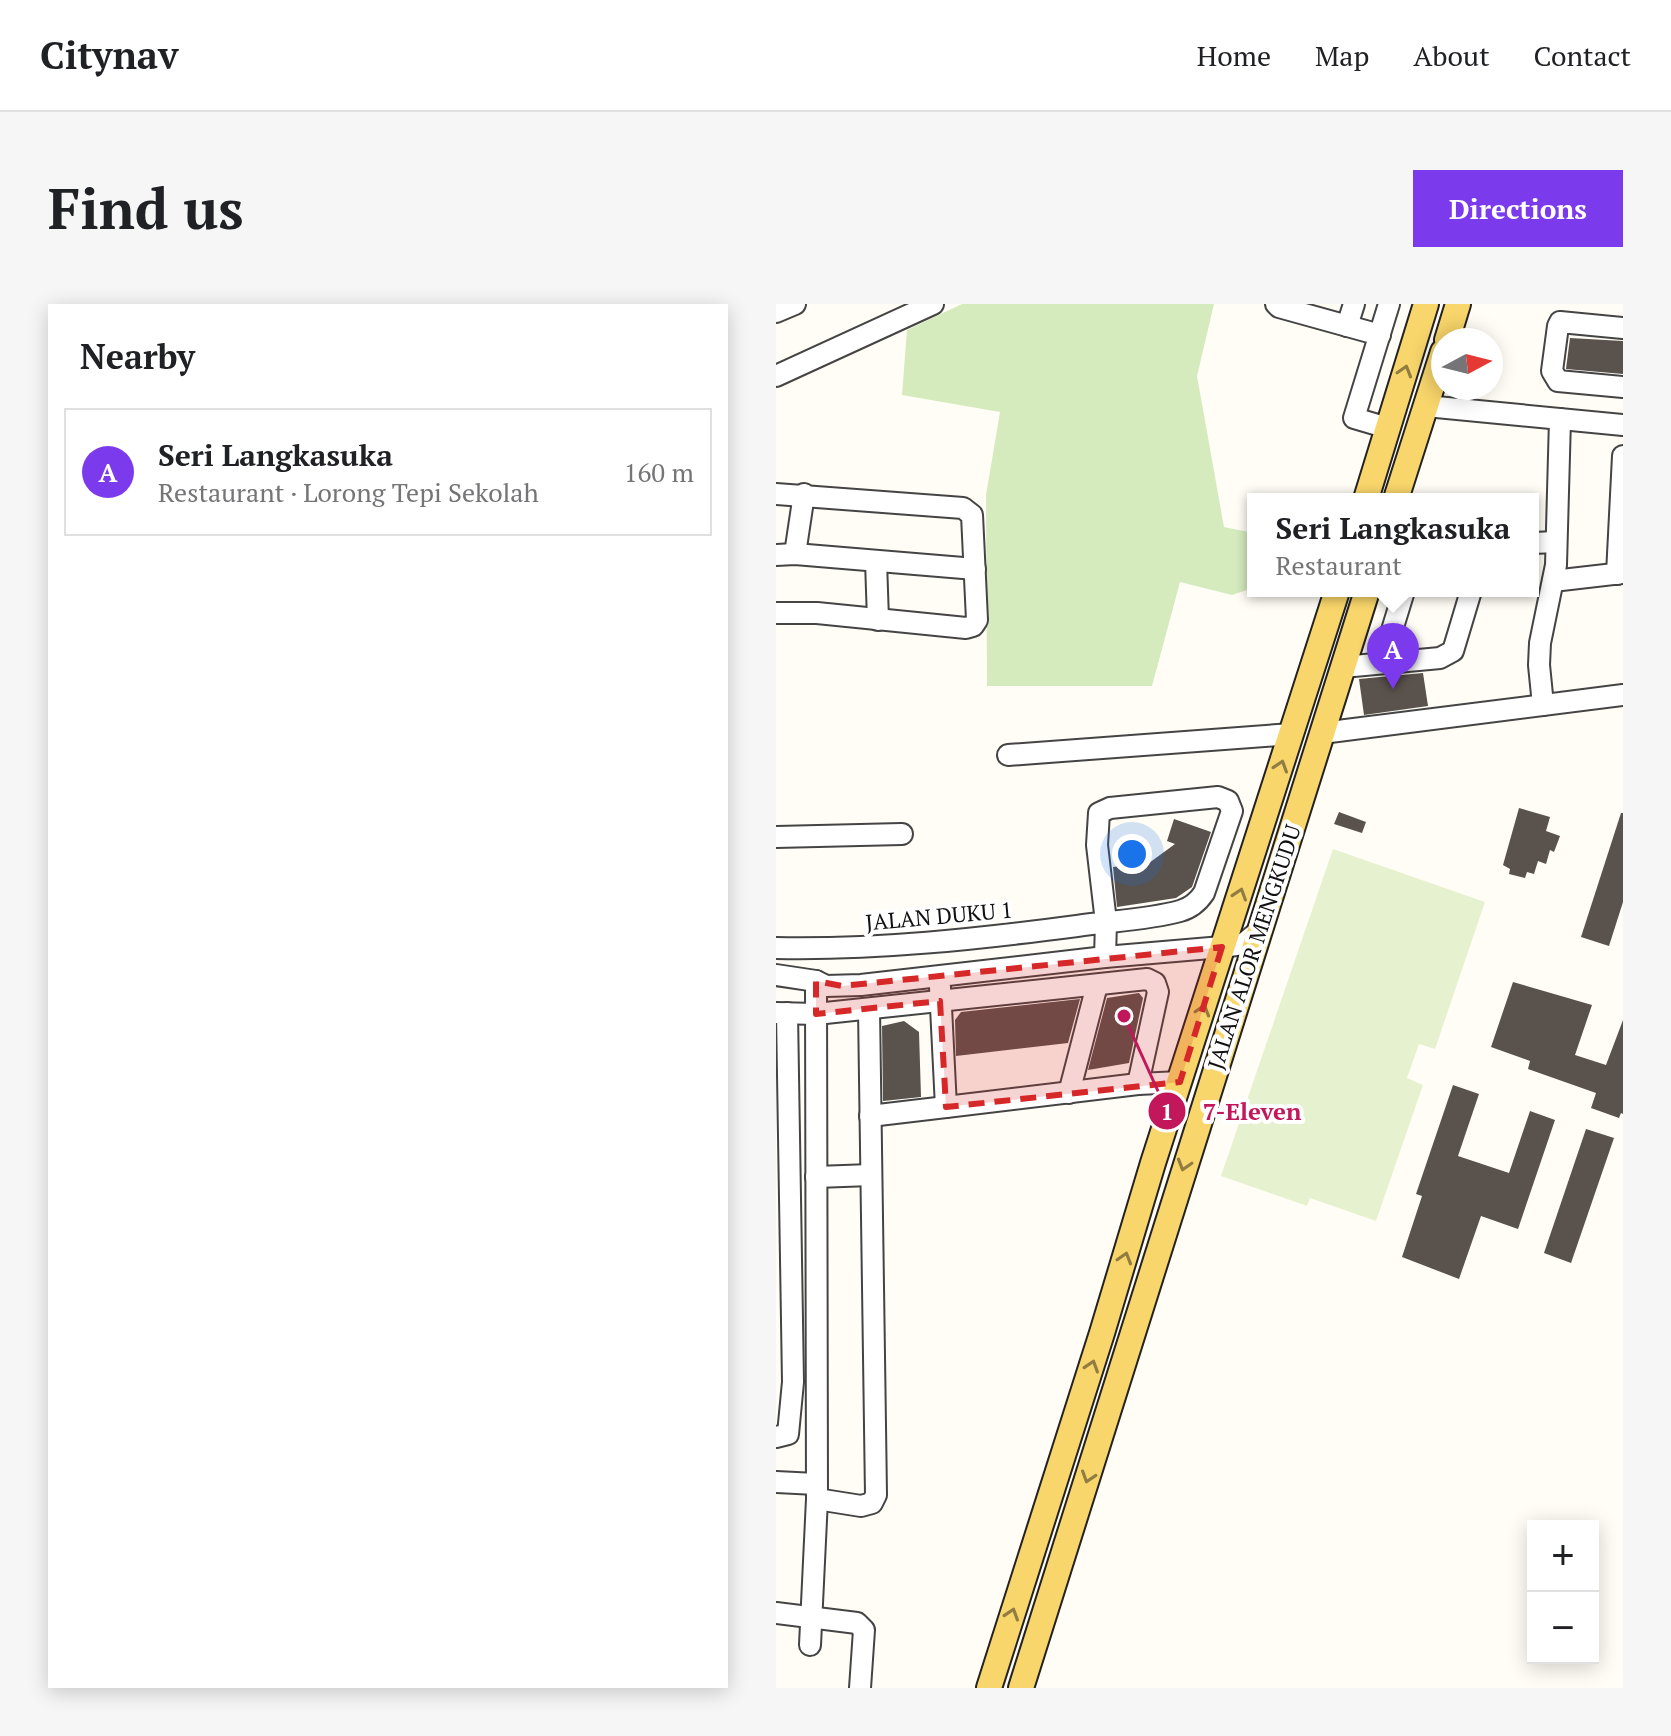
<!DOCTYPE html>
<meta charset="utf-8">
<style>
body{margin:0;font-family:"PT Serif",serif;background:#f6f6f6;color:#202124}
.controls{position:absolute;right:24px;bottom:24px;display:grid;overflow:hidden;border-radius:0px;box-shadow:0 4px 20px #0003}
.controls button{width:72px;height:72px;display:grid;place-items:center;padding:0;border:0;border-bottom:2px solid #e0e0e0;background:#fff;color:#202124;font:40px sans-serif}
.compass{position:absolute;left:655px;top:24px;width:72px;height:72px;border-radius:50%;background:#fff;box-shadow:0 4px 20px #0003;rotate:83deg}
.you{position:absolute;left:356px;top:550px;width:28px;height:28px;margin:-20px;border:6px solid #fff;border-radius:50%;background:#1a73e8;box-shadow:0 0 0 12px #1a73e833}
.badge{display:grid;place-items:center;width:52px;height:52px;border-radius:50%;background:#7c3aed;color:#fff;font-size:26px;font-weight:700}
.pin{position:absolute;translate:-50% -66px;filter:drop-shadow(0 2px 4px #0008)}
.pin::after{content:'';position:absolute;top:42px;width:28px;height:24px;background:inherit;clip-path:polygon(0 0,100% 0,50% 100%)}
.popup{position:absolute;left:471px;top:189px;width:292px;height:104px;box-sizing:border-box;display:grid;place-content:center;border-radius:0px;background:#fff;filter:drop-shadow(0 2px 6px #0005);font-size:26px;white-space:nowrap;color:#757577}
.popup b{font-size:30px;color:#202124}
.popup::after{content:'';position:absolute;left:50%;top:100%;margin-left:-16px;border:16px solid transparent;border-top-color:#fff}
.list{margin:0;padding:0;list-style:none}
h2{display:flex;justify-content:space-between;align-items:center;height:104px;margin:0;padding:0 32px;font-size:34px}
h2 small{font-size:26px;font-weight:400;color:#757577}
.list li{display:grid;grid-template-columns:52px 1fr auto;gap:24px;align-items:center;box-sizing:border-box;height:128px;margin:0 16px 16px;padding:0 16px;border:2px solid #e0e0e0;border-radius:0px}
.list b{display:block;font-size:30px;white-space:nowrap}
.list p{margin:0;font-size:26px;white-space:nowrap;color:#757577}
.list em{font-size:26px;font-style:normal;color:#757577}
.map{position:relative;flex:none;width:847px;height:1384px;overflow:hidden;border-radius:0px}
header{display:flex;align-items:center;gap:48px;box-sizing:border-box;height:112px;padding:0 40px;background:#fff;border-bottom:2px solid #e0e0e0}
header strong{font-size:38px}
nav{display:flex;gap:44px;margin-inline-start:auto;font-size:28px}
.intro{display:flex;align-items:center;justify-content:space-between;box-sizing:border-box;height:192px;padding:0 48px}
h1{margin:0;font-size:56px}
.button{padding:20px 36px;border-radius:0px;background:#7c3aed;color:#fff;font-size:28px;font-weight:700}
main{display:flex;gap:48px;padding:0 48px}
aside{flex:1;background:#fff;border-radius:0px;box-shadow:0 4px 20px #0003}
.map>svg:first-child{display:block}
.green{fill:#d5ebbd}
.pitch{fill:#e6f2cf}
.building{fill:#5a524d}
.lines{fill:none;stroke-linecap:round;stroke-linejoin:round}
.minor-casing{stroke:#444;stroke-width:24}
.major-casing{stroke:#222;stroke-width:28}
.minor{stroke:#fff;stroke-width:20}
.major{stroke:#f9d66b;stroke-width:24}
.oneway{stroke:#917d42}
.marked{fill:#d62828;fill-opacity:0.2;stroke:#d62828;stroke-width:6;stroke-dasharray:16 10;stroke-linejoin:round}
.labels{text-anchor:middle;stroke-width:8;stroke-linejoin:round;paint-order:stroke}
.street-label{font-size:22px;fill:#111;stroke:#fff}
.leader{fill:none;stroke:#c2185b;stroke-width:3}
.callout-dot{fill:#c2185b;stroke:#fff;stroke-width:3}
.mark-label{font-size:24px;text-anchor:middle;font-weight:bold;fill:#fff}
.callout-label{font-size:24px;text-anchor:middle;font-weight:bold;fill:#c2185b;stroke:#fff;stroke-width:8;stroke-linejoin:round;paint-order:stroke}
</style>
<header>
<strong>Citynav</strong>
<nav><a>Home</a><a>Map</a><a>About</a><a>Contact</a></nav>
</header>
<div class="intro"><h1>Find us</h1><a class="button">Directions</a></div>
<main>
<aside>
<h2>Nearby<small></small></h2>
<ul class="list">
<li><span class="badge">A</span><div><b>Seri Langkasuka</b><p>Restaurant · Lorong Tepi Sekolah</p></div><em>160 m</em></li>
</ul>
</aside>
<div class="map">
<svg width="847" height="1384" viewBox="0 0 847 1384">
<rect width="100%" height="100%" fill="#fffdf5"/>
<polygon class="green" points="186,0 438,0 421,72 448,223 477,229 477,284 456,291 404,278 376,382 211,382 210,191 224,108 126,91 131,26"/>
<polygon class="pitch" points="557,545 709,598 659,745 643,740 631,774 647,781 600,917 534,894 531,902 445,872"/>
<g class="building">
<polygon points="794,34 847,37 847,70 790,65"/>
<polygon points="647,369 652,402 588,411 583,375"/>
<polygon points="743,504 774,513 770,527 784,532 778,548 774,546 770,560 762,557 758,570 751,568 749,574 733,570 734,565 727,561"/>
<polygon points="563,508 590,518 586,529 558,520"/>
<polygon points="845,509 847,509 847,598 833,642 805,633"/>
<polygon points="398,515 435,528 416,583 400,594 341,603 337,563 373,559 399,540 391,537"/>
<polygon points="737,678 816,701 799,751 830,761 847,716 847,810 845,809 843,814 815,804 820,789 752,765 754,757 715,743"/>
<polygon points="363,689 367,694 353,759 312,766 331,694"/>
<polygon points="304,695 292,739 180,752 179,716 185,708"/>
<polygon points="128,717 143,728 145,793 107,797 106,722"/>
<polygon points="677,781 703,790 682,852 733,869 754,807 779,816 742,925 705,912 683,975 626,953 646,892 640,890"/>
<polygon points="810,825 838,834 795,959 768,949"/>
</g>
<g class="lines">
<g class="minor-casing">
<g id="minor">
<polyline points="500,0 503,3 604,31"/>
<polyline points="0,8 19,0"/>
<polyline points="571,22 578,0"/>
<polyline points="847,24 784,18 782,22 776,67 782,77 847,83"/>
<polyline points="0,72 157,0"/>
<polyline points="650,102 847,121"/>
<polyline points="612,124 578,114 613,0"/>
<polyline points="0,190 187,204 196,211 201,316 197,322 190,324 41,309 0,309"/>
<polyline points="757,239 780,238"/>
<polyline points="19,250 28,190"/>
<polyline points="0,251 19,250 199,265"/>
<polyline points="100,257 102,316"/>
<polyline points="841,270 847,152"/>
<polyline points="777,277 847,269"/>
<polyline points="606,359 628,287"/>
<polyline points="567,363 664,354 677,347 695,287"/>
<polyline points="767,401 763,361 764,339 780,261 784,115"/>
<polyline points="546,429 847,391"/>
<polyline points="232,451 516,430"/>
<polyline points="0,533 126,530"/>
<path d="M0,644C101,646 201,635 301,622C334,617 371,616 404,607C415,604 422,598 428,589L456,507L452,497L442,493L334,504L323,509L321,541L330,618L329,653"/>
<polyline points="0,671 40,677 50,682 85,681 329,653 446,643 467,640 483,627"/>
<polyline points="164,683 170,803 362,780 404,778"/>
<polyline points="0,709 40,710 371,675 379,679 382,688 362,780"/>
<polyline points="293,789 321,681"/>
<polyline points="94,812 170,803"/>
<polyline points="40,873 95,871"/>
<polyline points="0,1133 12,1130 17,1078 11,709"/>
<polyline points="0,1178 40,1180"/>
<polyline points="41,1195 85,1202 96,1199 100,1191 93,705"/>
<polyline points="0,1309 81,1319 88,1326 84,1384"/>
<polyline points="34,1341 41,1195 40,677"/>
</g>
</g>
<g class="major-casing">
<g id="major">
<polyline points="671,36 682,0"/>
<polyline points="590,195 650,0"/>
<polyline points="620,195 667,48"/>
<polyline points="213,1384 326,1029 377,859 561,287"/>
<polyline points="245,1384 591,287"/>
</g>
</g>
<use href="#minor" class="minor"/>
<use href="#major" class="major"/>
</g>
<defs><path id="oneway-chevron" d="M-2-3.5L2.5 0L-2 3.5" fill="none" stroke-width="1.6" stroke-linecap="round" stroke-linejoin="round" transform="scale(2)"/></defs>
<g class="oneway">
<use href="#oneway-chevron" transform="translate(629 67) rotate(-73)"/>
<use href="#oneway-chevron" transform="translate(505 462) rotate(-72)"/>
<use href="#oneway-chevron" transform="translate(464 590) rotate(-72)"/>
<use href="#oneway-chevron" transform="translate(427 706) rotate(-73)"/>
<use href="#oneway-chevron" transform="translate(408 861) rotate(107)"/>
<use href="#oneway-chevron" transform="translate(349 954) rotate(-73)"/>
<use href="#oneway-chevron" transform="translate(316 1062) rotate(-72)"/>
<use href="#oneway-chevron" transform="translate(312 1173) rotate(108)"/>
<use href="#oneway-chevron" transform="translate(236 1310) rotate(-72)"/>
</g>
<path class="marked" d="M446,643L404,778L170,803L164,697L40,710V677L66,682Z"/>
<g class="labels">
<g class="street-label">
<text transform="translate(163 612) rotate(-5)" y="8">JALAN DUKU 1</text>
<text transform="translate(478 643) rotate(-72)" y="8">JALAN ALOR MENGKUDU</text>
</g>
</g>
<path class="leader" d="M348 712L391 807"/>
<g class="callout-dot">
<circle cx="348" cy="712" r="8"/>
<circle cx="391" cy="807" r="20"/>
</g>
<g class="mark-label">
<text x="391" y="816">1</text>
</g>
<g class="callout-label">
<text x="476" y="816">7-Eleven</text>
</g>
</svg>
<div class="controls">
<button>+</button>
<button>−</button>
</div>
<svg class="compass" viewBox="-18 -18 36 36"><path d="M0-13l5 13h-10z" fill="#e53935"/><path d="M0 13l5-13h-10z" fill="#757577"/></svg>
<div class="you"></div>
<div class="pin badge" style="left:617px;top:385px">A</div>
<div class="popup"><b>Seri Langkasuka</b>Restaurant</div>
</div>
</main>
